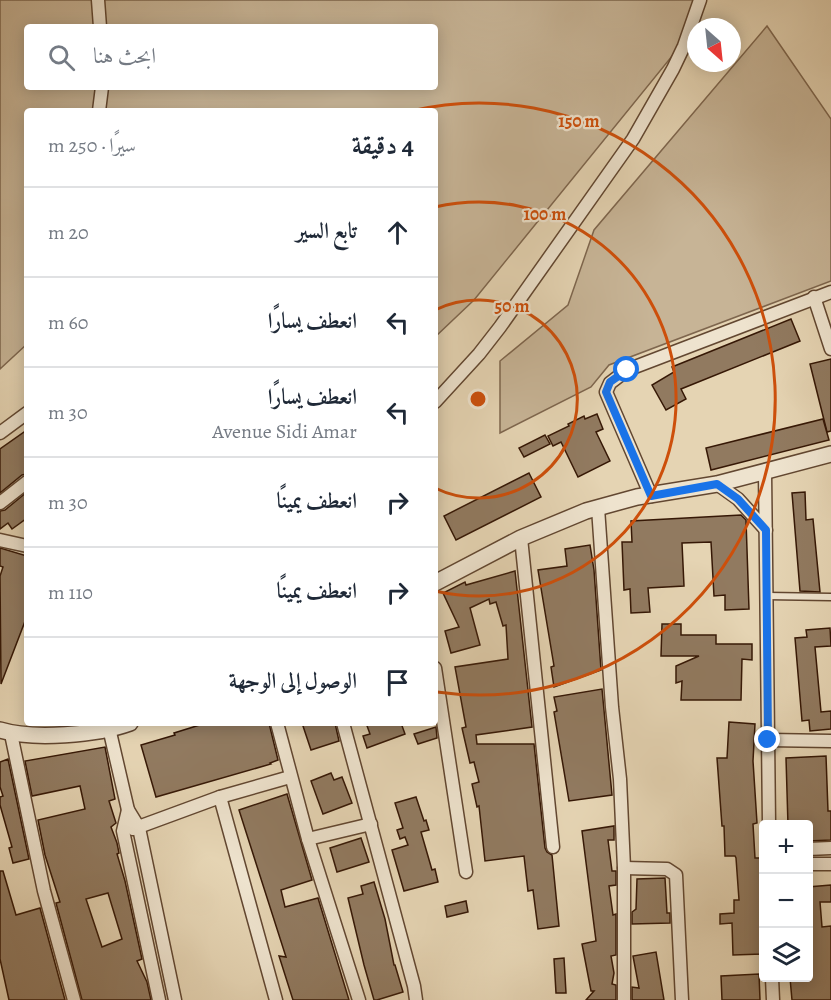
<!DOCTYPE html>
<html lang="ar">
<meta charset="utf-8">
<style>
body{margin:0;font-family:Alegreya,Amiri,serif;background:#f2f2f3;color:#1f2937;direction:rtl}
.controls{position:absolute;right:18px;bottom:18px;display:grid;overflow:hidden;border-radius:6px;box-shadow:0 3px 15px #0003}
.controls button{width:54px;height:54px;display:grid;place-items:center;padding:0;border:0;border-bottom:2px solid #e0e1e3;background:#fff;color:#1f2937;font:30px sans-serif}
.compass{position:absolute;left:687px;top:18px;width:54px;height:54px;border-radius:50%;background:#fff;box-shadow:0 3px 15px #0003;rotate:153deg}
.stop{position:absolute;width:18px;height:18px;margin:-14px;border:4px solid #1a73e8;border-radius:50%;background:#fff}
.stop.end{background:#1a73e8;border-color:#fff;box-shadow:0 2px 6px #0008}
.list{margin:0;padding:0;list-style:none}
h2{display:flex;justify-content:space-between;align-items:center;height:78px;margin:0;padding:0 24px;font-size:26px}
h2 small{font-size:20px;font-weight:400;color:#747a83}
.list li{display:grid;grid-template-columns:39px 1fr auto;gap:18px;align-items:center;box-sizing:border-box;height:90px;padding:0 24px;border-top:2px solid #e0e1e3}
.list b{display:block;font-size:22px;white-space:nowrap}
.list p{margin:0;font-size:20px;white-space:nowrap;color:#747a83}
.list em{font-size:20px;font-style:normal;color:#747a83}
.icon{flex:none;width:33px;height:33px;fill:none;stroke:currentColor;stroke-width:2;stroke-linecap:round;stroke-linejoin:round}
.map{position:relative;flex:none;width:831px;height:1000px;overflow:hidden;direction:ltr}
.search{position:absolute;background:#fff;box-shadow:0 3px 15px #0003;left:24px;top:24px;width:414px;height:66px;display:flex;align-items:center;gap:15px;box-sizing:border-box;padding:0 21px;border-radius:6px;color:#747a83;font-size:22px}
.panel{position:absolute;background:#fff;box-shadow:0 3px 15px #0003;left:24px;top:108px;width:414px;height:618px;border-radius:6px;direction:rtl}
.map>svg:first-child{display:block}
.green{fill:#c7b496;stroke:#7e664e;stroke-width:1.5;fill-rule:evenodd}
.building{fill:#917a60;stroke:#361806;stroke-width:1.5;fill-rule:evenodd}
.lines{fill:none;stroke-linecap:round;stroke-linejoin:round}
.service-casing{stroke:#624731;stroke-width:9}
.minor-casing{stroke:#624731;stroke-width:15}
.tertiary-casing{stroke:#624731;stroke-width:18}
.service{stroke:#eee3ce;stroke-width:6}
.minor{stroke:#eee3ce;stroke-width:12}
.tertiary{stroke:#eee3ce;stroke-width:15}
.route{stroke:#1a73e8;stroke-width:8}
.ring{fill:none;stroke:#cd4f0b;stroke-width:3}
.centre{fill:#cd4f0b;stroke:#eee3ce;stroke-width:3}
.ring-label{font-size:18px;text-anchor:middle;font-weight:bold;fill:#cd4f0b;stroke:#eee3ce;stroke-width:4.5;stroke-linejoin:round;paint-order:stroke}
</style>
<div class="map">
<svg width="831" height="1000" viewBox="0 0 831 1000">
<rect width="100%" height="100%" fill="#e5d4b3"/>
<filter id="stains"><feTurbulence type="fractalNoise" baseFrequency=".00333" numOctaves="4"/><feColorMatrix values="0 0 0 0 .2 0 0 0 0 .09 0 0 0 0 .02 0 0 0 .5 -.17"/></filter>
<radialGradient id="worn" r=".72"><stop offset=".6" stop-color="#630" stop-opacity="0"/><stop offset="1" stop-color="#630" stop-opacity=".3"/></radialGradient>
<g class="green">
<path d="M0,0H700L690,34L474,300L435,337V111H27V344L0,369ZM27,27H435V87H27Z"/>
<polygon points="767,26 831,119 831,281 609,365 591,387 500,433 500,361 568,305 594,230"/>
</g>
<g class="building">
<polygon points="791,319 800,341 681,389 686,399 666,410 652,385 674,372 672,367"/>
<polygon points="831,359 831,431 827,432 810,364"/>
<polygon points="597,414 603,429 596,432 610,461 578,477 561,442 553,446 548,436 569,426 568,424 584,416 585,419"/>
<polygon points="823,419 829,440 711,470 706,448"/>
<polygon points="27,430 27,474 22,475 0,493 0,449"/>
<polygon points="545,435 550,444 524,457 519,448"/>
<polygon points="529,473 541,497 456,540 444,516"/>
<polygon points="27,492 27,518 12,529 8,523 0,529 0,511 5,510"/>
<polygon points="805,492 806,520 813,519 820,592 800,591 792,493"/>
<polygon points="741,515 746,520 749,609 725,610 725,595 714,596 711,542 682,543 684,586 648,588 650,612 631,613 630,589 624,590 622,542 632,542 631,521"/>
<polygon points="590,545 594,570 601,670 554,687 551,667 554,666 538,570 567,566 565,549"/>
<polygon points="0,548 27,556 27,616 1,684 0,576 3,567 0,566"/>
<polygon points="515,571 532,727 476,735 477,744 534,744 545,848 547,852 552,855 559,926 538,929 533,890 528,891 524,856 485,861 479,806 477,807 472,784 479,782 474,762 470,763 462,728 466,727 455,667 508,659 506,625 503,626 496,602 490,604 489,599 470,608 480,645 451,653 445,631 459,627 443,593 465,582 466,585"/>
<polygon points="662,624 681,624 681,635 716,635 716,644 752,644 752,660 742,659 741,700 681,700 682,681 676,683 676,666 699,656 661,656"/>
<polygon points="830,628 831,646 815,647 821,712 831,711 831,729 810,731 809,720 802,721 795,638 807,637 806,630"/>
<polygon points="602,689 612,795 569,801 554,712 557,711 554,697"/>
<polygon points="729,722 755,724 753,761 757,823 753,824 755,858 761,858 763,891 760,891 762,954 733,955 732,923 720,924 720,914 734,913 734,900 739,900 736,858 735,856 725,856 724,826 722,826 717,758 727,758"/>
<polygon points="206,723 269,723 278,760 270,763 271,764 156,797 141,745 175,735 174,733"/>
<polygon points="302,723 335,723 339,741 311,750"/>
<polygon points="366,723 401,723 405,734 367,748 363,736 370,734"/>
<polygon points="436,727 437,738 418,744 414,734"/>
<path d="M105,747L115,799L109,801L116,823L111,827L117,843L119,853L117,854L125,881L142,959L137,961L147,982L151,1000H82L56,903L60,902L45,855L38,820L85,809L80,786L32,796L25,761ZM108,893L122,939L102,947L86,899Z"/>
<polygon points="826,756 828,811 831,811 831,840 808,841 808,825 788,825 786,758"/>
<polygon points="8,759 29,859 13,863 9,848 12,847 0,805 0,797 3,796 0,787 0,762"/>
<polygon points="331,773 334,780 342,777 352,803 323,814 311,781"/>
<polygon points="287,794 312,880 281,890 285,907 318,898 349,1000 293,1000 279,956 286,957 239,810"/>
<polygon points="416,797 424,821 426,820 429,830 421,832 432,870 435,869 438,882 404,891 392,850 408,845 405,837 400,839 397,830 403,828 395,803"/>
<polygon points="614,826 614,840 608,840 612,871 616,871 616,885 609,886 613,915 616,914 616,955 611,956 614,973 612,984 616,985 616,1000 586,1000 594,991 591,991 582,944 596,941 582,831"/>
<polygon points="361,838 369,862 337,872 330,848"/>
<polygon points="0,871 3,871 16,915 40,908 65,1000 9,1000 0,959"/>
<polygon points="665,878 667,913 670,913 670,923 632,924 632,912 636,909 637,879"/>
<polygon points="374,882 385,919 394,965 395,965 403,992 377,1000 374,1000 364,965 348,898 363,894 361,886"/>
<polygon points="831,885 831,902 820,902 822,927 831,926 831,1000 792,1000 790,978 808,978 808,887"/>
<polygon points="466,901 468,912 447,917 445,906"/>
<polygon points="656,952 664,1000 632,1000 632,987 639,988 633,956"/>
<polygon points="564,958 566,993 556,993 554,959"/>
<polygon points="759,974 760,1000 722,1000 721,976"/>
</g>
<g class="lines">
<g class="service-casing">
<polyline id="service" points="767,596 831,597"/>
</g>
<g class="minor-casing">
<g id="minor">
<polyline points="98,0 100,27"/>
<polyline points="99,111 102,87"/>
<polyline points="814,297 831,349"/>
<polyline points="435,402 479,354 500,327 633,139 673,69 684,46 700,0"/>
<polyline points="0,433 27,413"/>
<polyline points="765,472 769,824"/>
<polyline points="717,484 738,499 766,530"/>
<polyline points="651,496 606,392 610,383 627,370 831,292"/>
<polyline points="0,503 27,482"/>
<polyline points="598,508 612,707 620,779 624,868 624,1000"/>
<polyline points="521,538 553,847"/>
<polyline points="0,540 27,546"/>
<polyline points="435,668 466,872"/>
<polyline points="277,723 308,839 359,1000"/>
<polyline points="343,723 414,986 416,1000"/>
<polyline points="109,728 128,810 139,828 175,1000"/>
<polyline points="11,734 44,891 74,1000"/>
<polyline points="768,740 831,741"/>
<polyline points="220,797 276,1000"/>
<polyline points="128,810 123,831 159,1000"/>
<polyline points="133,829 220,797 290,777"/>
<polyline points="308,839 371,824"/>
<polyline points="808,849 831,848"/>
<polyline points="808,864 831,864"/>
<polyline points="624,868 667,869 676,875 682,1000"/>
<polyline points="772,978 773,1000"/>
</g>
</g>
<g class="tertiary-casing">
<g id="tertiary">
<polyline points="435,583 521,538 586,511 637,497 717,484 831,454"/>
<path d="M0,730C33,740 97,735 130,723"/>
</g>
</g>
<use href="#service" class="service"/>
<use href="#minor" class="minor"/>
<use href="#tertiary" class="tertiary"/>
</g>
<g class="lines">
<polyline class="route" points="627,370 610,382 606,392 651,496 717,484 738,499 766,530 768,740"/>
</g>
<g class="ring">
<path d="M435 310A99 99 0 1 1 435 488"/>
<path d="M435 207A197 197 0 1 1 435 591"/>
<path d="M411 111A296 296 0 1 1 437 692"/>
</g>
<circle cx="478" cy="399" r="9" class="centre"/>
<g class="ring-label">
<text x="579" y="127">150 m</text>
<text x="545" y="220">100 m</text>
<text x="512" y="312">50 m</text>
</g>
<rect width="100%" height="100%" filter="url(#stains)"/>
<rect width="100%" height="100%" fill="url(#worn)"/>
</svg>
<div class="controls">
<button>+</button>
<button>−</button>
<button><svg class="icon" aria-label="layers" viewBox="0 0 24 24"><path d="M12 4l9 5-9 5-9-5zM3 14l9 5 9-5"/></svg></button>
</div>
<svg class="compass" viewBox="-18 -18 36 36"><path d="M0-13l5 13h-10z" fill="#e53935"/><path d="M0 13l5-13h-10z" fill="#747a83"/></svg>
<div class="stop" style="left:627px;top:370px"></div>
<div class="stop end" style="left:768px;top:740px"></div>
<div class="search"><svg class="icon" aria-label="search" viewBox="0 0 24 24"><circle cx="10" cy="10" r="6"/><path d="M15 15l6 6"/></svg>ابحث هنا</div>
<section class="panel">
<h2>4 دقيقة<small>سيرًا · 250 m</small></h2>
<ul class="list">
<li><svg class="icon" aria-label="ahead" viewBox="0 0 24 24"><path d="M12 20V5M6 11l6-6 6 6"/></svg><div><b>تابع السير</b></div><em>20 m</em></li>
<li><svg class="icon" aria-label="left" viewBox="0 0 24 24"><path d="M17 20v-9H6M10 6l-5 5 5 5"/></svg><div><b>انعطف يسارًا</b></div><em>60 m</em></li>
<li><svg class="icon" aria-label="left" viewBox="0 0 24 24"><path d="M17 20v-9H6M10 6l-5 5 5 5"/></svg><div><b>انعطف يسارًا</b><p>Avenue Sidi Amar</p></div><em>30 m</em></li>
<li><svg class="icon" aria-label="right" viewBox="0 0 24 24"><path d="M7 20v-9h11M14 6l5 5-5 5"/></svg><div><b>انعطف يمينًا</b></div><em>30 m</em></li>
<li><svg class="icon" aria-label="right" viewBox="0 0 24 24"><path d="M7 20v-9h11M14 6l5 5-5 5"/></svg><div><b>انعطف يمينًا</b></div><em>110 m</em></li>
<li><svg class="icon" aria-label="arrive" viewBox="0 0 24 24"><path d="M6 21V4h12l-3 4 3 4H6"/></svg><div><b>الوصول إلى الوجهة</b></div></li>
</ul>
</section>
</div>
